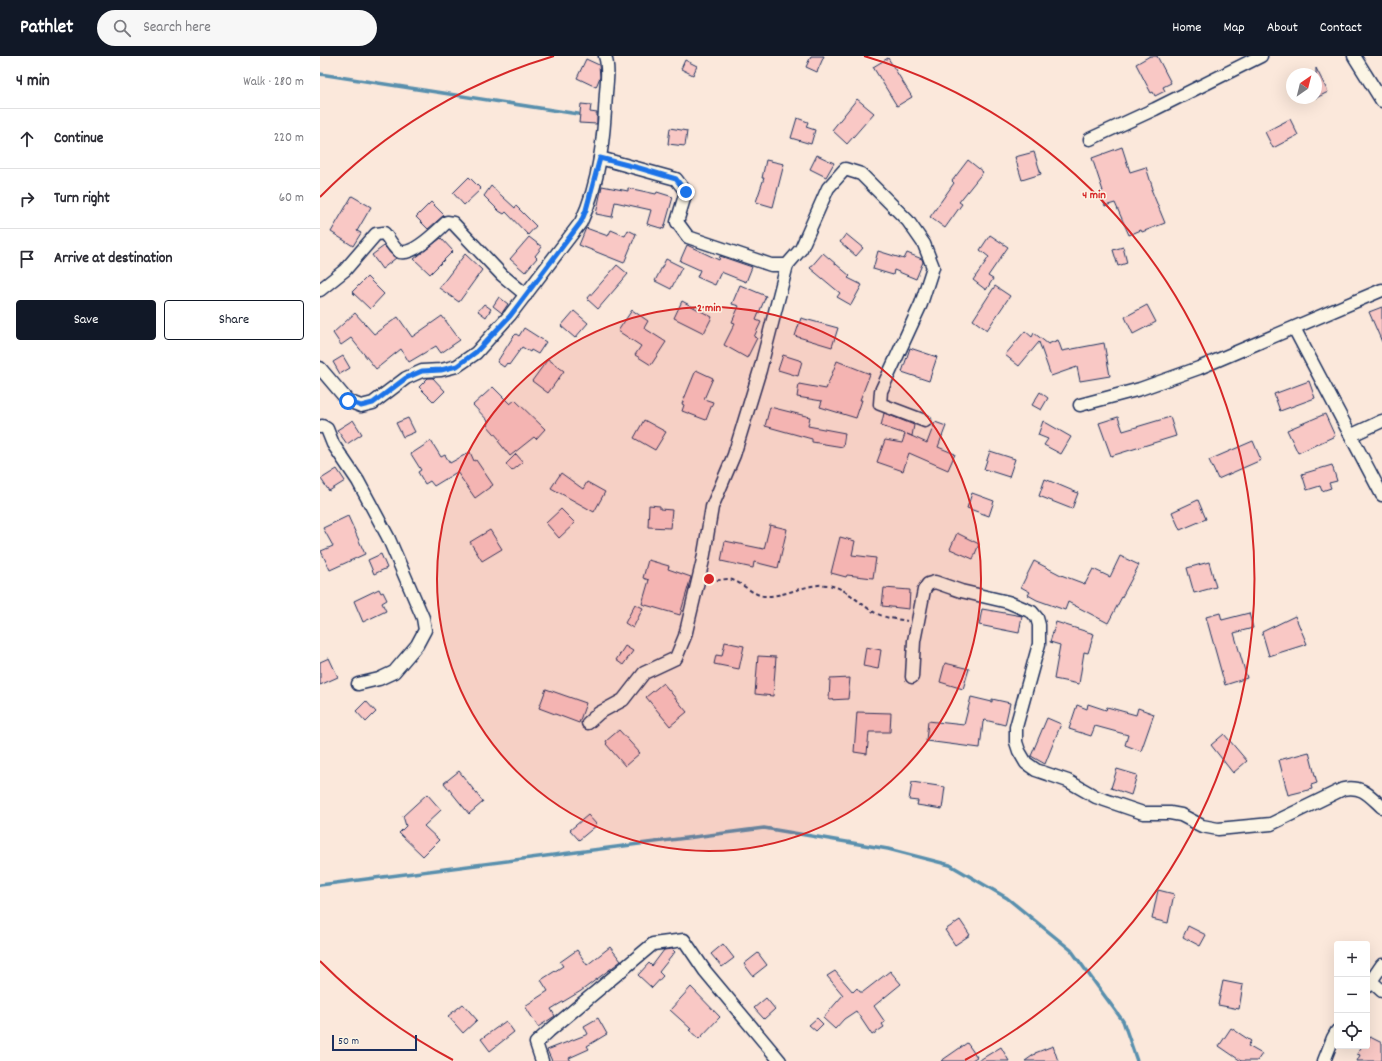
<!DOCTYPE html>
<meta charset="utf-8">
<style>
body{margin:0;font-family:Dekko,sans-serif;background:#f7f7f7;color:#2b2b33}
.controls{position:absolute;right:12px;bottom:12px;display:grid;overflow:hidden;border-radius:4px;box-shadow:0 4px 16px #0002}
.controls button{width:36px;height:36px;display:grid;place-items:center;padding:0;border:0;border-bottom:1px solid #e1e1e2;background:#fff;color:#2b2b33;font:20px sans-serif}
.compass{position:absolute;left:966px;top:12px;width:36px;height:36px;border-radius:50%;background:#fff;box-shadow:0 4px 16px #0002;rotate:35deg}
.scale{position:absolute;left:12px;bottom:10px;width:85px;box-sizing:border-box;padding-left:4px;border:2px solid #1b2f5e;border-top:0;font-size:11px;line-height:14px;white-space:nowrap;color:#1b2f5e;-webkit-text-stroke:3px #fcf5e5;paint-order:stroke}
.stop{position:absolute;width:12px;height:12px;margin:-9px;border:3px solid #1a73e8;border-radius:50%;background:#fff}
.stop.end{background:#1a73e8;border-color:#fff;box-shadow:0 1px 4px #0008}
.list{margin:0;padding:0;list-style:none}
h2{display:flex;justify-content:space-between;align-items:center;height:52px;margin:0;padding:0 16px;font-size:17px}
h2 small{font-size:13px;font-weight:400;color:#7c7c81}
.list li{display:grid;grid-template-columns:26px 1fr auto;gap:12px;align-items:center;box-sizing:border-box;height:60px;padding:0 16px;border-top:1px solid #e1e1e2}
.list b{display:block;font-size:15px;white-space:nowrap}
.list em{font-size:13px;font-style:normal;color:#7c7c81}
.actions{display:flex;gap:8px;padding:12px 16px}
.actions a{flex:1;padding:9px 0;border:1px solid #111827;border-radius:4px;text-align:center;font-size:14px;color:#111827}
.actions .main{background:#111827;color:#fff}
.icon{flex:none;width:22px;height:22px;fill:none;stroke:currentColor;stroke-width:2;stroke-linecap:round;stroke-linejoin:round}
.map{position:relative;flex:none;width:1062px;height:1005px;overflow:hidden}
header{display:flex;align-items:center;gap:24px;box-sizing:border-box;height:56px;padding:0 20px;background:#111827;color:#fff}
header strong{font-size:19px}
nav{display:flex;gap:22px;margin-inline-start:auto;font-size:14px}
.search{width:280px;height:36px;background:#f7f7f7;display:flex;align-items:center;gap:10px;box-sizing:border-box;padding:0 14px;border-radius:22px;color:#7c7c81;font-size:15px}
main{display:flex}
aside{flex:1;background:#fff}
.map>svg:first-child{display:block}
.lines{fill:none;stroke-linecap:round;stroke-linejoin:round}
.stream{stroke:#598fad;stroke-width:3.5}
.building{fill:#f9c8c5;stroke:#1b2f5e}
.street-casing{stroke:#1b2f5e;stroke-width:15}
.path{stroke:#1b2f5e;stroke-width:2;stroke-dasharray:4 3;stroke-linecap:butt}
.street{stroke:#fcf5e5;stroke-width:12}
.route{stroke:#1a73e8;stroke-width:5}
.ring{fill:none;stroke:#d62828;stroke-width:2}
.centre{fill:#d62828;stroke:#fcf5e5;stroke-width:2}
.ring-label{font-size:12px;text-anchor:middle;font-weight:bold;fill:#d62828;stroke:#fcf5e5;stroke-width:3;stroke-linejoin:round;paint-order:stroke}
</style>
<header>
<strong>Pathlet</strong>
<div class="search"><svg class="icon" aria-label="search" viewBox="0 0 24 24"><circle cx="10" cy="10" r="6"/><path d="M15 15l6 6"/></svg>Search here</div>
<nav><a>Home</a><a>Map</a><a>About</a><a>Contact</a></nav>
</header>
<main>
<aside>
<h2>4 min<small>Walk · 280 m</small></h2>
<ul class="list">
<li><svg class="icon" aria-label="ahead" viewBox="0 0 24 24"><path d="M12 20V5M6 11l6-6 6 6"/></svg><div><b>Continue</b></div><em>220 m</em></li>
<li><svg class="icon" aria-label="right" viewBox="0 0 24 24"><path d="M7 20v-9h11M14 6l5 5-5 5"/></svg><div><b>Turn right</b></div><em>60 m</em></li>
<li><svg class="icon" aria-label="arrive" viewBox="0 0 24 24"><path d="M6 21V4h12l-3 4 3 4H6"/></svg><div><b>Arrive at destination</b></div></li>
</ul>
<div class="actions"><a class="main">Save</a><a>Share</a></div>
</aside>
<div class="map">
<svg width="1062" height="1005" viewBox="0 0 1062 1005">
<rect width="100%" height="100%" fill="#fbe8db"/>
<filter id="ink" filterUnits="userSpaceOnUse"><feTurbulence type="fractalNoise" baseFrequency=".025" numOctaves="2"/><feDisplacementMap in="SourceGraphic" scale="8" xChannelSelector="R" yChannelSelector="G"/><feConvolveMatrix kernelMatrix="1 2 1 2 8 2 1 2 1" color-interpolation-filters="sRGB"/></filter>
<g filter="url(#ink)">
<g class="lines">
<g class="stream">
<polyline points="0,18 258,58"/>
<polyline points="0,829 444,772 568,793 630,809 687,842 751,894 803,965 817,1005"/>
</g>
</g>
<g class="building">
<polygon points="491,0 504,0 497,16 486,11"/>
<polygon points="830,0 837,0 851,27 843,31 845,35 835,40 833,36 831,37 816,8"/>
<polygon points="568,2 592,41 577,50 553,11"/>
<polygon points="266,3 279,9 280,21 276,31 257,22"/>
<polygon points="365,4 377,10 373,19 361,13"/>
<polygon points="996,12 1008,36 996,42"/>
<polygon points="537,43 554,57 527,88 512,74"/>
<polygon points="261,48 271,49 270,56 277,57 277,68 259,67"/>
<polygon points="477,62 488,66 486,71 495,74 491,88 471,82"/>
<polygon points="970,63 978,79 953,92 945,76"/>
<polygon points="350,72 367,75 365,90 348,88"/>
<polygon points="802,91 810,116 826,111 833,133 831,133 845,167 822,176 821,174 809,179 795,147 785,150 780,136 783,135 772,102"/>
<polygon points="714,96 721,118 702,124 695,101"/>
<polygon points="497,99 514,107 506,121 490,113"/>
<polygon points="446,104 464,108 453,151 436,146 444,122 442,122"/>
<polygon points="648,104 663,116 639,146 642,148 625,172 610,161 634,127 632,125"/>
<polygon points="149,121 161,133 144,149 133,137"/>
<polygon points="171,130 195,152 196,150 216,170 208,179 186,156 184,158 179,155 164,140"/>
<polygon points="282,130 308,135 308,132 336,138 337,136 353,141 344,173 327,168 331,154 295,146 292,161 276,158"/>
<polygon points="32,140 51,151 37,175 41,177 33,190 11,176"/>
<polygon points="111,146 124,159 108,173 96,161"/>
<polygon points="266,172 288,180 291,174 305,180 308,174 316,178 304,207 259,189"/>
<polygon points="526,178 543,192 536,200 520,186"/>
<polygon points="670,179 688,191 668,220 673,223 666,234 653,224 669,201 660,194"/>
<polygon points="209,181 222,191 215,200 217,202 205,216 190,203"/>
<polygon points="121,182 133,195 110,218 94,203"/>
<polygon points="367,189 399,204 400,200 432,211 426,226 401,216 395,229 377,221 380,214 360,205"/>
<polygon points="64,190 76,202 62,213 52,199"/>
<polygon points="803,191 807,207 798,210 793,194"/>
<polygon points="558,195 584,203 587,197 602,203 603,206 596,223 574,214 573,219 553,213"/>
<polygon points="503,197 530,220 528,222 542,229 531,249 517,241 520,237 490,212"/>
<polygon points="145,198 162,214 139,246 119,232"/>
<polygon points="346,203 362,211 351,233 335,225"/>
<polygon points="297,209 308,218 278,253 267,243"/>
<polygon points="47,221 64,238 50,253 32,236"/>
<polygon points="420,229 446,240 436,264 441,266 434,281 437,282 427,302 404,289 415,267 412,266 419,250 412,248"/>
<polygon points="675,230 690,240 667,274 653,264"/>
<polygon points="179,241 188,248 182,257 173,250"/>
<polygon points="362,245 392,261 384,277 354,262"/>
<polygon points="164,248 171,253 166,261 158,255"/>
<polygon points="827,249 836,266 813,278 805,261"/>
<polygon points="1062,251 1062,286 1049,256"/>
<polygon points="312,254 328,265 324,272 346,286 331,309 315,299 321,290 298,275"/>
<polygon points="254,255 268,267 255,282 241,270"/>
<polygon points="35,257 54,278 78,261 92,281 122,260 140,284 121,297 116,290 89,306 81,293 56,313 31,282 21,289 13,277"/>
<polygon points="481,262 518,272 512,291 475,280"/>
<polygon points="204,272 226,286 218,298 211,294 210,296 202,291 189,309 187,307 184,311 177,306 193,281 196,278 199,280"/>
<polygon points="705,275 712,281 714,277 728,288 738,284 742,295 784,287 790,320 760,325 757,311 731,320 719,286 699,310 685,299"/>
<polygon points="590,292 617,301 609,325 582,316"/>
<polygon points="463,299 482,305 478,320 458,314"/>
<polygon points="23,300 30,312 20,318 13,306"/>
<polygon points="228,303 244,315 228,337 212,325"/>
<polygon points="517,305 550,318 540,344 542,344 536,362 500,351 502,345 477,341 479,328 506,333"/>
<polygon points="376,314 393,322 384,343 393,346 386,364 362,355 364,349 362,348"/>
<polygon points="108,322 113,322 125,335 114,346 99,331"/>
<polygon points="989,325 995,342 960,355 954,338"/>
<polygon points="173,331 190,348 195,344 225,373 216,383 214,381 190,400 178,385 180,384 167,369 170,367 153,349"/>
<polygon points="720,336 728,342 721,354 712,349"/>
<polygon points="450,351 490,361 488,370 525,377 523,391 492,386 492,383 445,370"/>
<polygon points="564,357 594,369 592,380 587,378 607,387 615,366 626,370 618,391 635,398 628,414 589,397 583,415 557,406 565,384 582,387 585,378 561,370"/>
<polygon points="1005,358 1015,380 978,397 967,374"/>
<polygon points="798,361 803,375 850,361 856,380 791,400 779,367"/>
<polygon points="88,362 95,376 83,381 76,367"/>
<polygon points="33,364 42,378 27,388 17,374"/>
<polygon points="324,364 346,376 335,394 314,382"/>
<polygon points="723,365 751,381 741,398 724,389 728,383 718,379"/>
<polygon points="111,385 121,401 125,399 130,407 150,396 154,405 156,404 173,429 155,442 137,416 114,430 110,425 105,428 98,416 101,414 91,398"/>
<polygon points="933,385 941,404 898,423 889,404"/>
<polygon points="670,395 695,403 689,421 664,413"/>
<polygon points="196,398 203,406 192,415 186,408"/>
<polygon points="1012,409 1017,425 1009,427 1011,432 1002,435 1000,430 987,434 982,418"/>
<polygon points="17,413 25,425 9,435 1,423"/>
<polygon points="241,417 263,433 267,426 285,436 274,456 231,432"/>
<polygon points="725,423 758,437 752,453 719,440"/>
<polygon points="652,437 674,445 669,460 647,452"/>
<polygon points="878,444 886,463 860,474 852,456"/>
<polygon points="329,449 340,450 340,453 352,454 350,472 328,471"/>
<polygon points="241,453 255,467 239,482 226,467"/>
<polygon points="28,460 45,498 10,514 1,495 13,490 3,472"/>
<polygon points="450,469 467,473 458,512 434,506 433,512 401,505 405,485 444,493"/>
<polygon points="170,474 182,493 162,505 150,486"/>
<polygon points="637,477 659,488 653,503 630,493"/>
<polygon points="520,481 535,485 532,499 556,502 553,522 527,519 526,521 511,517"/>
<polygon points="61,498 67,512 54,518 48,504"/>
<polygon points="800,500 819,509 788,567 748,546 745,554 717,544 708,539 710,536 701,531 714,505 741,519 765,528 773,513 790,521"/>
<polygon points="328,504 349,510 348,513 371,521 360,559 322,548 329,524 323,522"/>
<polygon points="889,506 896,531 874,537 867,512"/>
<polygon points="564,532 590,534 589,553 562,550"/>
<polygon points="59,533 61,537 63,536 67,544 62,547 66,555 43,566 34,545"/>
<polygon points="315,548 323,552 313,572 305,567"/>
<polygon points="662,553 702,560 699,577 659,569"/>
<polygon points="900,557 902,564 929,557 933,572 914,577 927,622 905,629 886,561"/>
<polygon points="975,560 987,588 949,600 942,576"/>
<polygon points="736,566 774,578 768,597 764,596 759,628 734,623 740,589 730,586"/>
<polygon points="405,586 424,590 419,613 394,608 396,599 402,600"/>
<polygon points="305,590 313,595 303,609 296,604"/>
<polygon points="546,591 561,594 558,613 543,610"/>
<polygon points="438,600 456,601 453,640 435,638"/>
<polygon points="9,602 18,621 0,629 0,606"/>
<polygon points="625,607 649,613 643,633 620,626"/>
<polygon points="530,622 528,643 509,644 510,623"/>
<polygon points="343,627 367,656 350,670 326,641"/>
<polygon points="226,633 266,647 259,667 219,652"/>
<polygon points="651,641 672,646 672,643 690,647 685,669 665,664 663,666 660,692 606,685 608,665 644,669"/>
<polygon points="46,645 56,656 46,666 36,655"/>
<polygon points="768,648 786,654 787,651 816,659 818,652 834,658 821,695 805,689 808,679 775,670 771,680 749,673 757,649 767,653"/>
<polygon points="537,656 571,657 570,676 549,676 547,698 534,696"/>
<polygon points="727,662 741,668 725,708 711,700"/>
<polygon points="299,674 320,697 305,710 286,688 287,687 286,685"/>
<polygon points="904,678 927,705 913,717 891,689"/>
<polygon points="989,696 997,727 991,729 992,733 968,739 959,704"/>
<polygon points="797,713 817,719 811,739 791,732"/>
<polygon points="139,715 163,746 149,758 124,727"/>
<polygon points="592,726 625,731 622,753 597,749 598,745 589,744"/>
<polygon points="107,738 121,754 104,770 119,784 103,800 79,777 86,770 83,760"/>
<polygon points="268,759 277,769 259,784 250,774"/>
<polygon points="838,834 854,838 848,867 832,863"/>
<polygon points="640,864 650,879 635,889 625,874"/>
<polygon points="868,870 886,879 880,890 863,881"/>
<polygon points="403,888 414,902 402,911 391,898"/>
<polygon points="290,891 301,905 261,935 231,953 235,960 218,971 205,950 228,935 221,924 243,910 240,906 257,894 267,909"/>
<polygon points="352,893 355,896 339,916 343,920 332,932 318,919 329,907 332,910 344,894"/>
<polygon points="438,897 447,909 433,920 424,908"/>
<polygon points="515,915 533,936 537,932 540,936 543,936 570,915 581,928 554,950 565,966 562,968 564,971 552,979 536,955 524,963 515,973 503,962 523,939 507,920"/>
<polygon points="903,925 923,929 919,953 898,949"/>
<polygon points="371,931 400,961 379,983 369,974 371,973 350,954"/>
<polygon points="446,942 455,953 444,963 434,952"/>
<polygon points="143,948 157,964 143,977 128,960"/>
<polygon points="278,962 287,978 267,990 269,993 249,1002 251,1005 232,1005 227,994 268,978 264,970"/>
<polygon points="497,962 503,968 496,975 489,969"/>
<polygon points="186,965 194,976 170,995 161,983"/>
<polygon points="911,972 931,985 928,990 942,998 937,1005 921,1005 899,990"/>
<polygon points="1050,981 1062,987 1062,1005 1037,1005 1040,999 1037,998 1042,990 1047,990"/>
<polygon points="647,987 657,1001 650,1005 621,1005"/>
<polygon points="733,990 738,1005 705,1005 715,998 715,997"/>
<polygon points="681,991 689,1005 658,1005"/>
</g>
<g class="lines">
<g class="street-casing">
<g id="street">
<polyline points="1034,0 1062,45"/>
<polyline points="770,83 835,53 941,0"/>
<polyline points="280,102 356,123 366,136 357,166 368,181 451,209 467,209 481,193 508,132 525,113 541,118 588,165 604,188 613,211 601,248 561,335 560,348 605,365"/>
<path d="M0,234L25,214L56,178L64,177C69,182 74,194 80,196C95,199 117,175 127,166L133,167L182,219L206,239"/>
<polyline points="974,272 1062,439"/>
<path d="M0,312L28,345L41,350L53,347L86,322L102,315L121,314L137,310L156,297L190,259L261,166C280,126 284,80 286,37C287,25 289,11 285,0"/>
<polyline points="760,349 820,333 879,312 1062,234"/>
<polyline points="0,371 2,370 7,373 13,388 38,425 68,481 103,562 105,574 97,589 74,616 59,623 38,628"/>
<polyline points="1032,379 1062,365"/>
<path d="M592,621L594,585L604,534L608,528L615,526L641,535L688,546L712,556L717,562L719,569V588L696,671V686L699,695L706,707L716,714L748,725L776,741L823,757H850L861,759L882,770L898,773L951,768L1023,733C1042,729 1049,739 1062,751"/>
<polyline points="268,667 279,657 303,644 324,617 356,602 365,580 383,504 392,451 414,399 440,314 467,209"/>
<polyline points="1051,925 1062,935"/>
<polyline points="1047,931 1062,909"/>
<polyline points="222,1005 216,987 229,975 333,888 364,884 385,915 460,1005"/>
<polyline points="1004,1005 1013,982 1017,975"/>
</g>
</g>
<path class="path" d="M390,523C397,526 401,523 408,523C421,525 432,539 444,540C466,541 486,527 507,529C529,531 543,554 563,560C570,563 579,563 587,565"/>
<use href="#street" class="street"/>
</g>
</g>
<g class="lines" filter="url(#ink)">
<polyline class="route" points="28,345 41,350 53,347 86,322 102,315 121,314 137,310 156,296 190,260 261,166 266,154 280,102 319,112 356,123 366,136"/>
</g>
<circle cx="389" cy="523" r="272" fill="#d62828" fill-opacity=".12"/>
<g class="ring">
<circle cx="389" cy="523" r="272"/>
<path d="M133 1004A545 545 0 0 1 0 905M0 141A545 545 0 0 1 234 0M544 0A545 545 0 0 1 645 1004"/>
</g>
<circle cx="389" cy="523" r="6" class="centre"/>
<g class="ring-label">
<text x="774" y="142">4 min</text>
<text x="389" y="255">2 min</text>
</g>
</svg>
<div class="controls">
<button>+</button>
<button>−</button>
<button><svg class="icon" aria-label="locate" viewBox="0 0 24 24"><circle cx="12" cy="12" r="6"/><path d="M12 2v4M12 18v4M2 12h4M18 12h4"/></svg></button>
</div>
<svg class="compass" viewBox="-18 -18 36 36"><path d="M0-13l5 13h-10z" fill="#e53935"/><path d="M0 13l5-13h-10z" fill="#7c7c81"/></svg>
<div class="scale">50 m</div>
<div class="stop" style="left:28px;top:345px"></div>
<div class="stop end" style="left:366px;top:136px"></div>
</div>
</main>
